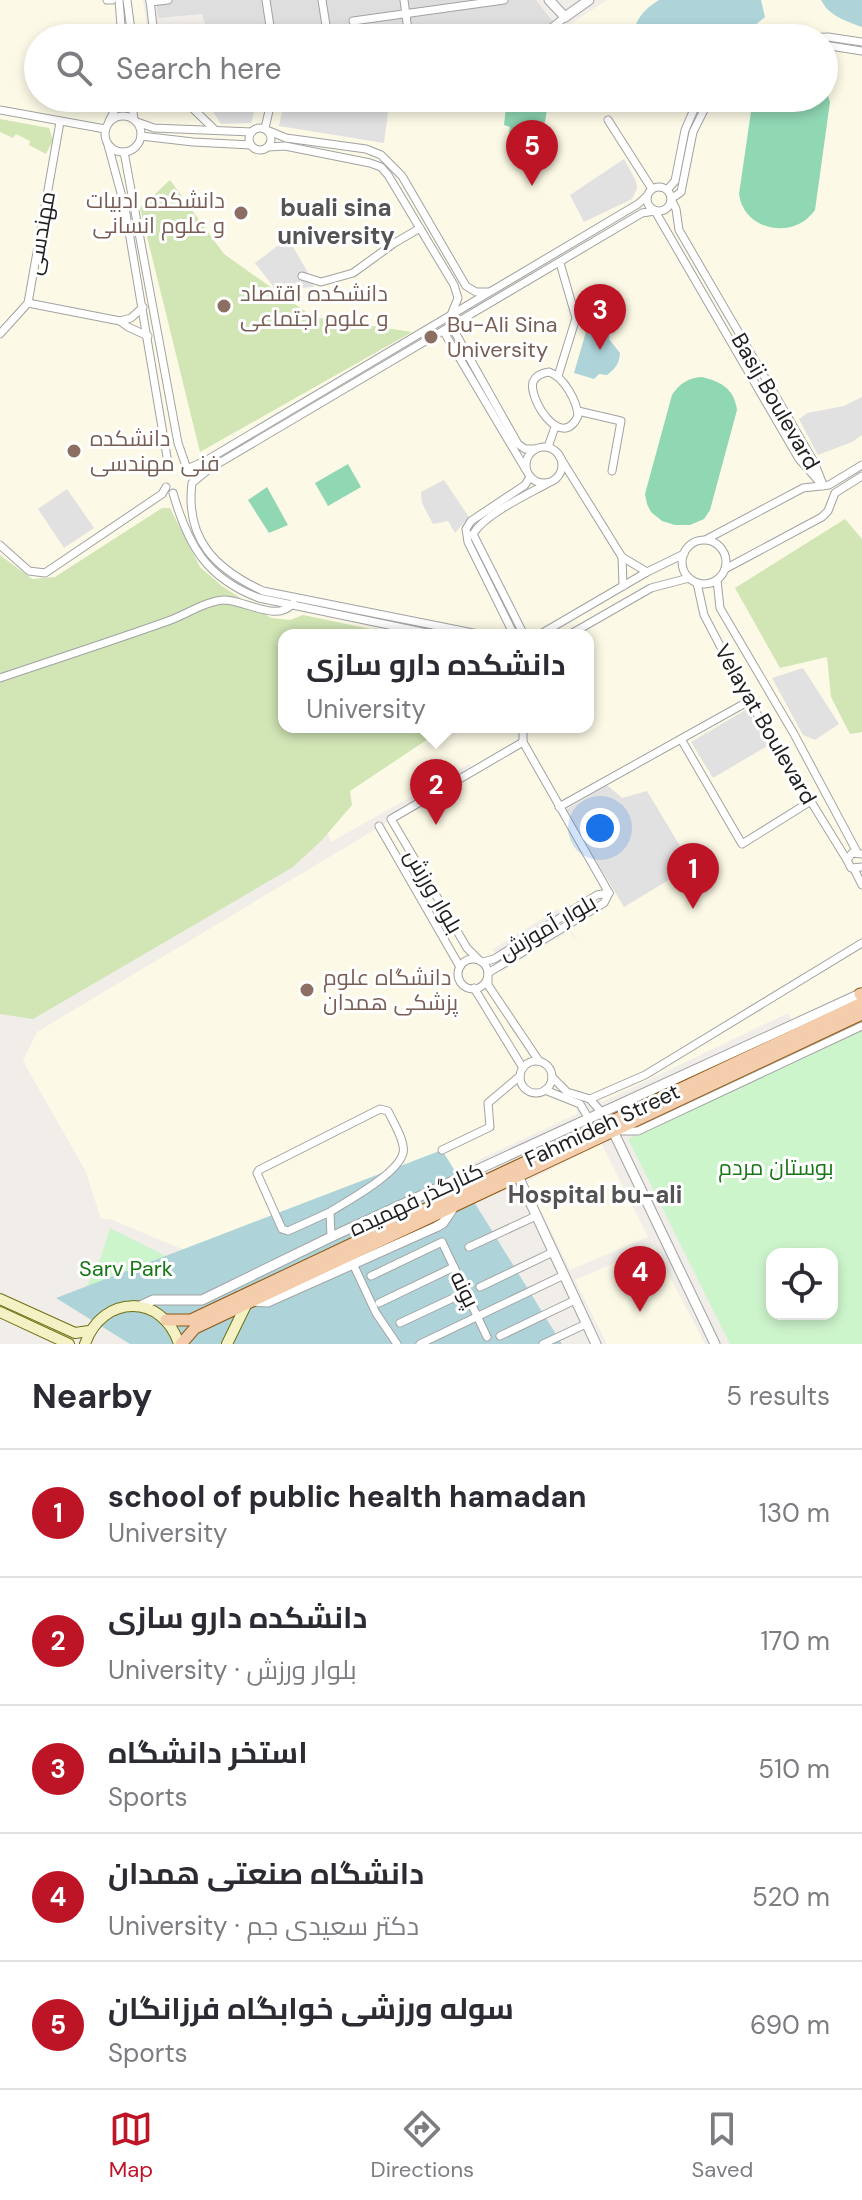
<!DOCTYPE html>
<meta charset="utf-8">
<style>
body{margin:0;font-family:"DM Sans",Cairo,sans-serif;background:#f7f7f7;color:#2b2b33}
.controls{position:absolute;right:24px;bottom:24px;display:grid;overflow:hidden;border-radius:16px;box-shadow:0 4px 12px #0003}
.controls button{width:72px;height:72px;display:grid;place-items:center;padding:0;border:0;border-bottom:2px solid #e1e1e2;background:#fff;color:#2b2b33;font:40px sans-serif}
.you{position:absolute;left:600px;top:828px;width:28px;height:28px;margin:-20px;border:6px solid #fff;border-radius:50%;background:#1a73e8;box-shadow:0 0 0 12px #1a73e833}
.badge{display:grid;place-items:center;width:52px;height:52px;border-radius:50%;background:#be1526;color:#fff;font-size:26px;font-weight:700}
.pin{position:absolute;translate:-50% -66px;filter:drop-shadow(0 2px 4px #0008)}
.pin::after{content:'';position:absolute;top:42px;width:28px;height:24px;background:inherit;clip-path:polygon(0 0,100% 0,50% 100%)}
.popup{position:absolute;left:278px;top:629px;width:316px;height:104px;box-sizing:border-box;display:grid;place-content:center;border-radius:16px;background:#fff;filter:drop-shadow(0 2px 6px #0005);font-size:26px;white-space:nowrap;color:#7c7c81}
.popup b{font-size:30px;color:#2b2b33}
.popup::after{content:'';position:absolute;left:50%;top:100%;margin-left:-16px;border:16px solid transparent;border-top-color:#fff}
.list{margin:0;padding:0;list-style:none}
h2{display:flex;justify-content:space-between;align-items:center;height:104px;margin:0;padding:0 32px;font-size:34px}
h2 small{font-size:26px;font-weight:400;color:#7c7c81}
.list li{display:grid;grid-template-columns:52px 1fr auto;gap:24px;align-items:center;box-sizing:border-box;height:128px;padding:0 32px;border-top:2px solid #e1e1e2}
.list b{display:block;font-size:30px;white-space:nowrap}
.list p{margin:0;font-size:26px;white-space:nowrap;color:#7c7c81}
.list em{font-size:26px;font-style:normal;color:#7c7c81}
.icon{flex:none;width:44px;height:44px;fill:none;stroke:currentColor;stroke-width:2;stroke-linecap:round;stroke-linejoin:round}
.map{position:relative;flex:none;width:862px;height:1344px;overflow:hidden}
.search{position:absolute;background:#fff;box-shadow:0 4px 12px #0003;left:24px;right:24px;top:24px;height:88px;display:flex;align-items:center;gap:20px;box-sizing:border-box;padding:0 28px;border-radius:44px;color:#7c7c81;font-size:30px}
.sheet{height:744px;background:#fff}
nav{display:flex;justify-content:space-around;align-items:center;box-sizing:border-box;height:112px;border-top:2px solid #e1e1e2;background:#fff;font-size:22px;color:#7c7c81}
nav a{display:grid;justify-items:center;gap:4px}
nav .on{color:#be1526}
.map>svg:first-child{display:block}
.residential{fill:#dfdedf}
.education{fill:#fcfae6;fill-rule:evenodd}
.grass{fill:#d1e5b5}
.park{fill:#cdf5cc;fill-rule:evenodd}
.pitch{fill:#90d7b4}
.parking{fill:#e1e1e1}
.water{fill:#aed4d9}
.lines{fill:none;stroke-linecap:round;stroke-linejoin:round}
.minor-casing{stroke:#a2a2a2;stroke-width:9}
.tertiary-casing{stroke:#a2a2a2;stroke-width:11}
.secondary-casing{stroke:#6f7011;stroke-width:12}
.primary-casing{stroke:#8f5810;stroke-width:13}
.minor{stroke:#fff;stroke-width:7}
.tertiary{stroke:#fff;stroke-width:9}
.secondary{stroke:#f4f2c4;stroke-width:10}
.primary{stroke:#f3cdac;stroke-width:11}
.education-dot{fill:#8d6e63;stroke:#fff;stroke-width:3}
.labels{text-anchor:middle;stroke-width:6;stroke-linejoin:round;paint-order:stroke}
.education-label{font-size:22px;fill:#785e54;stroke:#fff;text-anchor:start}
.street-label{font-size:22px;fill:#212121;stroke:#fff}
.park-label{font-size:22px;fill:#197718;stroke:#fff}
.neighbourhood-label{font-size:24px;font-weight:bold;fill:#545454;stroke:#fff}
</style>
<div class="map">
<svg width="862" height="1344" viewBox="0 0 862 1344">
<rect width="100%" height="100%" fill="#f1ede9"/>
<polygon class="residential" points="156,0 536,0 553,22 530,38 278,38 277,26 208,34 202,14 158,18"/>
<g class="education">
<path d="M0,0H143L148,34L153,38H38V98H824V38H549L607,0H862V1008L802,1037L788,1013L602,1102L577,1089V1114L237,1272L110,1219H101L86,1172L23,1061L37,1032L473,771L469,764L331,842L316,802L338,727H588V635H329L0,575ZM558,909L578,941L569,931L501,972L493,949Z"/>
<polygon points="601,1143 648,1237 570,1270 527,1182"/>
<polygon points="654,1246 705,1344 607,1344 575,1280"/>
</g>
<g class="grass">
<polygon points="0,119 49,128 53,140 46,154 29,145 30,141 16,134 13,138 0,132"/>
<polygon points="170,180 224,254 313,317 412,332 200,452 140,208"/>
<polygon points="162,508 170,508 200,567 222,586 271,618 290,620 303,615 400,635 284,635 284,727 446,727 350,791 352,805 322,840 293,867 33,1019 0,1014 0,555 32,579 55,577"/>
<polygon points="845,519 862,539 862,732 850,734 831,697 827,657 780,668 735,588"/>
</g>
<g class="park">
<path d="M862,1031V1344H730L628,1139ZM772,1254H832V1314H772Z"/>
<polygon points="110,1228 222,1284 85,1289 101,1257"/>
</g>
<g class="pitch">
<path d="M824,84L830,102L815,210C795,240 744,232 739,194L753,98H824Z"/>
<polygon points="507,98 548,104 542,139 509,133 510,127 504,125"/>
<path d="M702,377C722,382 734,389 737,410L710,510L704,519L690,525H675L662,521L651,512L647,504L645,494L672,395C680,383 688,378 702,377Z"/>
<polygon points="348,464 361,487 328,506 315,483"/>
<polygon points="267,487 288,525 269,533 248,500"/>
</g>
<g class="parking">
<polygon points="209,98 258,98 251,123 221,124 208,104"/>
<polygon points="285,98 390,98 384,143 279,126"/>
<polygon points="624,159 636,181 637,189 632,199 584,222 570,195"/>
<polygon points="288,238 307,271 314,287 276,290 255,263"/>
<polygon points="862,397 862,435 852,442 818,455 799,419 807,413 844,406"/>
<polygon points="444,480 469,517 455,533 448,521 433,524 422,503 421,492"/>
<polygon points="67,489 94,528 64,548 38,509"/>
<polygon points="803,668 839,724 815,740 803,735 772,678"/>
<polygon points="747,709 769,745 713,778 691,742"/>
<polygon points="607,785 622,798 647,791 692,866 624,907 565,810"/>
</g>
<g class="water">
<path d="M659,0H761L765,17L740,38H633C634,20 644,9 659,0Z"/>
<path d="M821,0H862V27C846,21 829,16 821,0Z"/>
<path d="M590,318L612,324L609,339L620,353C619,364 616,368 607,375L599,374L594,379L574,373Z"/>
<polygon points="442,1150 562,1344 130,1344 56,1298"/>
</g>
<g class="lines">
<g class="minor-casing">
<g id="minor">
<polyline points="107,0 112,0"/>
<polyline points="119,0 122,38"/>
<polyline points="127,0 132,38"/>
<polyline points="150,0 153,27 159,38"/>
<polyline points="266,0 271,33"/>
<polyline points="322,0 328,38"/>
<polyline points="404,0 409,38"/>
<polyline points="150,2 168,0"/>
<polyline points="353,21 504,0"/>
<polyline points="240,38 299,29"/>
<polyline points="539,38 565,17"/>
<polyline points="797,38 828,37 862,42"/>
<polyline points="824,45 862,51"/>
<polyline points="131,98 134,119"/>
<polyline points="182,98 215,130"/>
<polyline points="340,98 363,100"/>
<polyline points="710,98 693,132 681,192 671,199 676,209 679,230 814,462 822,482"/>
<polyline points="0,110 105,129"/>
<circle cx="123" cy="134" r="18"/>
<polyline points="608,120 652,189"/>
<polyline points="109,121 121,98"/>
<polyline points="137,122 154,128 252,132"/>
<circle cx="260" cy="139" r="11"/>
<polyline points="265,128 272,98"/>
<polyline points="269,131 286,138 366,149 381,155 402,176 466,286 476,292 488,292"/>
<polyline points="141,136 193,142 251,145"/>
<polyline points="108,145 125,208 169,469"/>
<polyline points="268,147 285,146 370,163 381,167 388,175 454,285 458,298 451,315"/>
<polyline points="124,152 178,443 187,469 207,460 638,204 647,196"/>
<circle cx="659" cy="199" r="12"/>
<polyline points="667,190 675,181 685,130 699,98"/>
<polyline points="302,276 321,282 353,273 393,244 420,228"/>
<polyline points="28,303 120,321"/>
<polyline points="143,307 131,318 120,321 128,327 148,336"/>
<polyline points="452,327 518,444 525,449 535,449"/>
<polyline points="444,332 526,470"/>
<polyline points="0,334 28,303 60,122"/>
<path d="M549,372C564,377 577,401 578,416C561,452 528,398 533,382C536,375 542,373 549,372Z"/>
<polyline points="558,376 576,318 560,263"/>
<polyline points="578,411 621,421 612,471"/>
<circle cx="544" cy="465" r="18"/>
<polyline points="548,447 555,427"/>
<polyline points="558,454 622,557 647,572"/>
<path d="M173,493C188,545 206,578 259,598L437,635"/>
<polyline points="707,539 803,488 829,485 862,465"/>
<circle cx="704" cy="562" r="22"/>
<polyline points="0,545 29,571 45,573 162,494 166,487"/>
<polyline points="622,557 623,586"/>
<polyline points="725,569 822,517 828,511 835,493 862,476"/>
<polyline points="717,580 720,608 794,734 857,852"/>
<polyline points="697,583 704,615 749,701 847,860"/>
<path d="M483,635L263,591C215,569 185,539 192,483L209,469L642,213L655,211L799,459L823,486"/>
<polyline points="514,635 468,542 466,529 471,521 525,485 530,477"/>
<path d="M524,635L473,534C485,514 527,495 548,483"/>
<polyline points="539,635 647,572 684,554"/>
<polyline points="569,635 651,588 689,578"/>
<path d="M0,678C56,659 112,641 168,621C185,615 208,600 225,600C247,601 278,623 293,603"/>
<polyline points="523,727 523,742 609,893"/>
<polyline points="681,739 742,844 811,801"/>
<polyline points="559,807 749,701"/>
<polyline points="379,826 460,967"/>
<polyline points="862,854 852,853 847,860 851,868 862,867"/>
<polyline points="854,869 862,885"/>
<circle cx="473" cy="974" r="15"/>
<polyline points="479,960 467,948 391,819 523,742"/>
<polyline points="483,962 494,959 597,895 609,893"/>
<polyline points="488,973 604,903 609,893"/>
<polyline points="488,976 488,985 539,1061"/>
<polyline points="474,988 523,1068"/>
<circle cx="536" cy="1077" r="16"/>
<polyline points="552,1077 567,1092 590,1099 602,1113"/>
<polyline points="545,1090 580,1104 589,1119"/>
<polyline points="590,1099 645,1075 862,943"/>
<polyline points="619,1131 638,1131 862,1026"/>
<polyline points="442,1150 490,1127 488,1103 520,1076"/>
<path d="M330,1212L288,1231L282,1229L257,1173L259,1170L380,1109L388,1111C393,1122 406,1142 403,1153C398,1174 347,1201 330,1212L331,1237"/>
<polyline points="469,1247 536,1216"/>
<polyline points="354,1266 376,1313 397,1344"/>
<polyline points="371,1276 442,1242 487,1337"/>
<polyline points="480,1287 553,1252"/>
<polyline points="379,1303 454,1267"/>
<polyline points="400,1323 466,1292"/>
<polyline points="500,1336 575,1300"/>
<polyline points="420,1344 564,1275"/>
<polyline points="543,1344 586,1324"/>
</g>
</g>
<g class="tertiary-casing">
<g id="tertiary">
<polyline points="549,0 565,17 589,0"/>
<polyline points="613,1131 715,1344"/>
<polyline points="518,1176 596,1344"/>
<polyline points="250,1301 268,1302 436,1227 443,1223 453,1208"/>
<polyline points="140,1306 153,1300 202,1300 331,1237 862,993"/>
</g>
</g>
<g class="secondary-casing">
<g id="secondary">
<polyline points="0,1299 75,1333 89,1331"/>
<polyline points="0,1312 69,1344"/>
<path d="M85,1344C102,1294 163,1293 179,1344"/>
<polyline points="227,1344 247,1303"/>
</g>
</g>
<g class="primary-casing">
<g id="primary">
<polyline points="860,994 862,994"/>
<polyline points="166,1320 191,1320 862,1003"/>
<polyline points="181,1344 195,1328 862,1014"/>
</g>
</g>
<use href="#minor" class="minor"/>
<use href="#tertiary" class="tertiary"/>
<use href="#secondary" class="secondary"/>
<use href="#primary" class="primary"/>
</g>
<g class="education-dot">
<circle cx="241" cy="213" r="8"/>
<circle cx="224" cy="306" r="8"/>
<circle cx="431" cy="337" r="8"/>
<circle cx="74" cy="451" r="8"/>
<circle cx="307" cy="990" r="8"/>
</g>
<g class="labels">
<g class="education-label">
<text x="225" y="208" text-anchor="end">دانشکده ادبیات<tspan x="225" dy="25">و علوم انسانی</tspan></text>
<text x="240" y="301">دانشکده اقتصاد<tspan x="240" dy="25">و علوم اجتماعی</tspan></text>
<text x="447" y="332">Bu-Ali Sina<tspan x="447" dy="25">University</tspan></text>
<text x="90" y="446">دانشکده<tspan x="90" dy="25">فنی مهندسی</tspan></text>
<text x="323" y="985">دانشگاه علوم<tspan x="323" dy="25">پزشکی همدان</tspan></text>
</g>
<g class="street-label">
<text transform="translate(40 233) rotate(-80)" y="8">مهندسی</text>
<text transform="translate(776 401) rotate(60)" y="8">Basij Boulevard</text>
<text transform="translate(766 724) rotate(60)" y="8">Velayat Boulevard</text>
<text transform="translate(434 891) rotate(60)" y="8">بلوار ورزش</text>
<text transform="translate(547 927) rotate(-30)" y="8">بلوار آموزش</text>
<text transform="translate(602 1125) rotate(-25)" y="8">Fahmideh Street</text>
<text transform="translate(416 1199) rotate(-25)" y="8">کنارگذر فهمیده</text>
<text transform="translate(465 1289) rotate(64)" y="8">پونه</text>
</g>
<g class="park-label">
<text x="776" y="1175">بوستان مردم</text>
<text x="126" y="1276">Sarv Park</text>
</g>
<g class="neighbourhood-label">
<text x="336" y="216">buali sina<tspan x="336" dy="28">university</tspan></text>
<text x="595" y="1203">Hospital bu-ali</text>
</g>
</g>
</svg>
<div class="controls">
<button><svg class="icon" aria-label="locate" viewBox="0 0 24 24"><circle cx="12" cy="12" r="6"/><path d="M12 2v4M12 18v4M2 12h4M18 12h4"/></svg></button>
</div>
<div class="you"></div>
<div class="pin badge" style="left:693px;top:909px">1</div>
<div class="pin badge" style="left:436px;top:825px">2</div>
<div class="popup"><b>دانشکده دارو سازی</b>University</div>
<div class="pin badge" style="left:600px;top:350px">3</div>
<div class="pin badge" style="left:640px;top:1312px">4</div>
<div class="pin badge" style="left:532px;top:186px">5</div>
<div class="search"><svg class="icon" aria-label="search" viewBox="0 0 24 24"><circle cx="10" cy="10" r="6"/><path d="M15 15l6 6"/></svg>Search here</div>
</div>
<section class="sheet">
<h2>Nearby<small>5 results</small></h2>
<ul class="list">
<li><span class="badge">1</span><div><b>school of public health hamadan</b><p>University</p></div><em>130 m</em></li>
<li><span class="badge">2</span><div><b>دانشکده دارو سازی</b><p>University · بلوار ورزش</p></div><em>170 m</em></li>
<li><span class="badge">3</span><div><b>استخر دانشگاه</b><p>Sports</p></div><em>510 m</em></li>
<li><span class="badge">4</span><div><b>دانشگاه صنعتی همدان</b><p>University · دکتر سعیدی جم</p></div><em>520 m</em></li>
<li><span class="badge">5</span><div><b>سوله ورزشی خوابگاه فرزانگان</b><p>Sports</p></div><em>690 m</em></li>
</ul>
</section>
<nav>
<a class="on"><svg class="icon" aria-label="map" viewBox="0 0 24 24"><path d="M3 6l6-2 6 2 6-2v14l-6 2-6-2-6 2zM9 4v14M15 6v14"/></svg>Map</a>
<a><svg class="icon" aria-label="directions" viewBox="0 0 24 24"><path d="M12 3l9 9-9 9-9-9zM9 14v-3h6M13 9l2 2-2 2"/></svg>Directions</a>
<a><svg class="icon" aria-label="saved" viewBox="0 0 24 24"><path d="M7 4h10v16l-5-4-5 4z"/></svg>Saved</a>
</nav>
